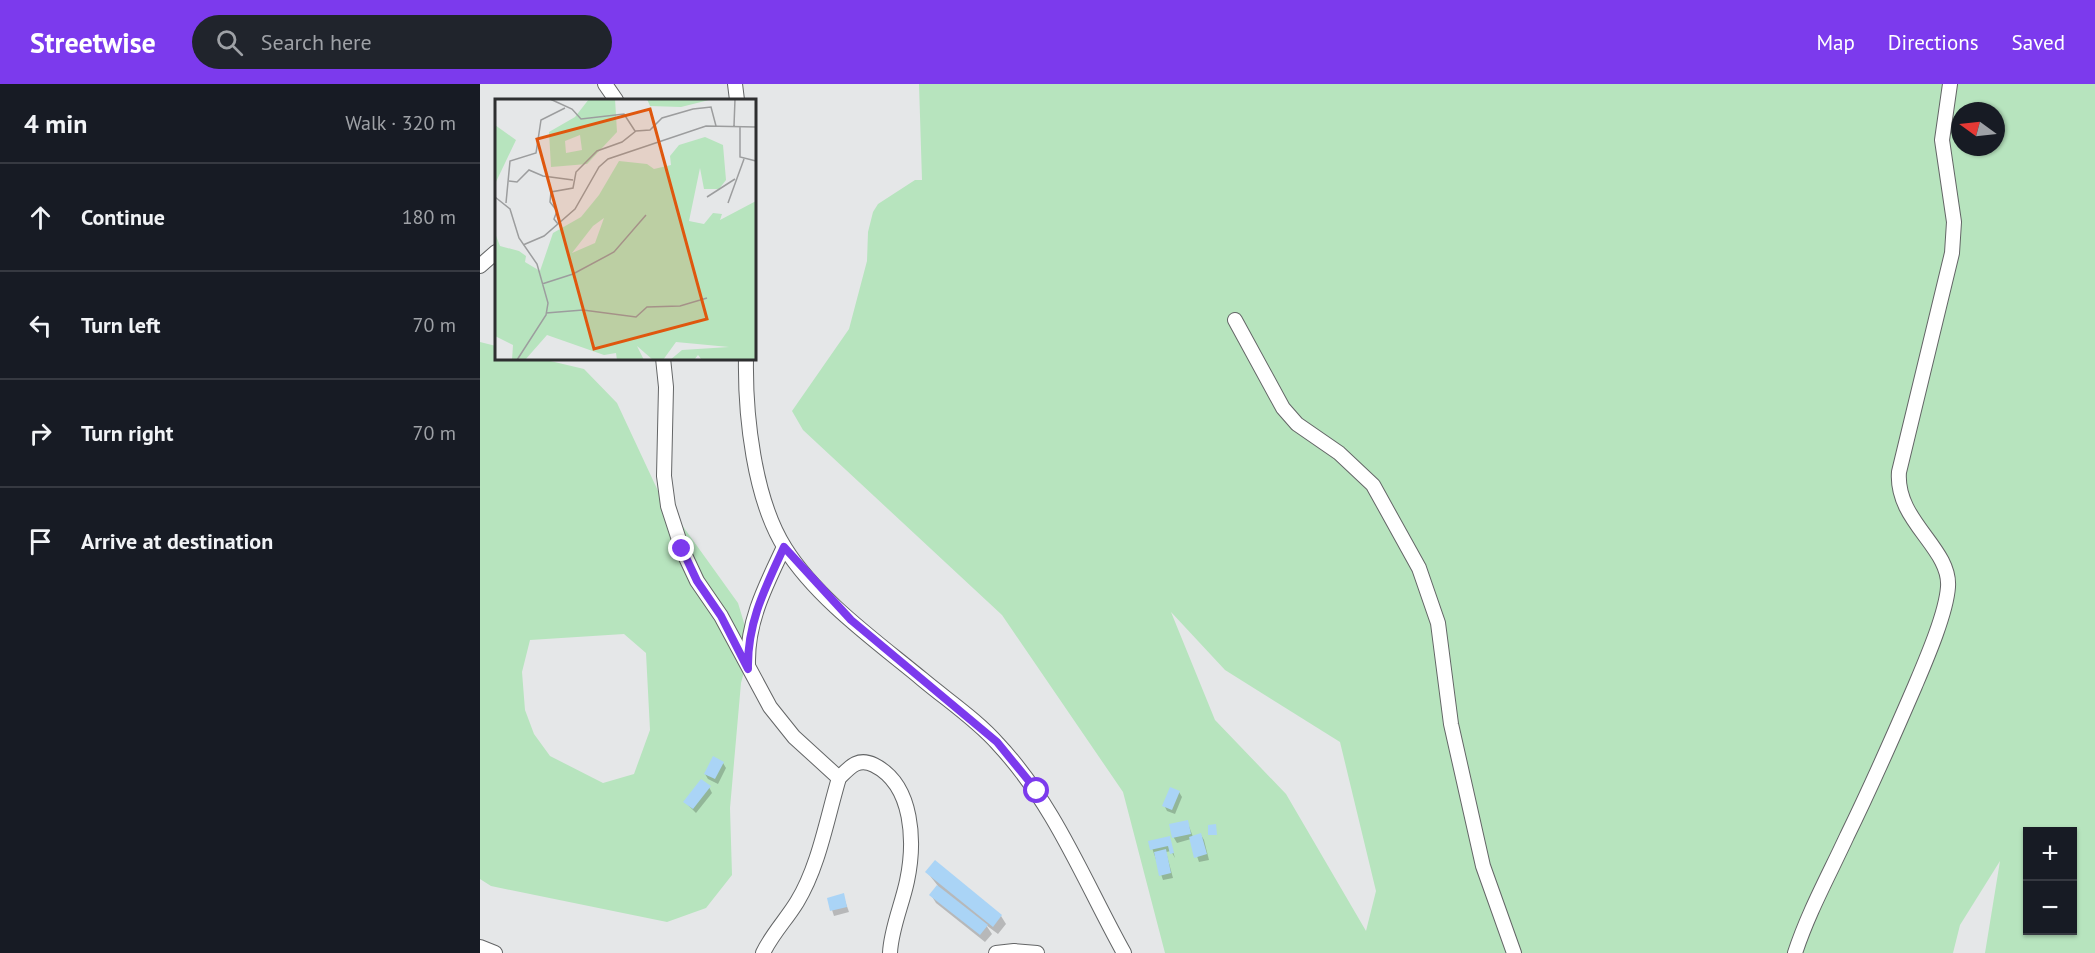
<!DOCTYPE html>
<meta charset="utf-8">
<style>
body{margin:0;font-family:"PT Sans",sans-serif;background:#20242c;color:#f1f3f6}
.controls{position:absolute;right:18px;bottom:18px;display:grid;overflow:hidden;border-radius:0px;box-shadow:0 2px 4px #0004}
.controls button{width:54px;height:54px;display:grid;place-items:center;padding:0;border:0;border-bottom:2px solid #363941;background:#171b24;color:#f1f3f6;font:30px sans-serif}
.compass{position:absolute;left:1471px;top:18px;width:54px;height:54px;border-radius:50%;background:#171b24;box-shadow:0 2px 4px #0004;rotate:285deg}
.stop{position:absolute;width:18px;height:18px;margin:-14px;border:4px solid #7c3aed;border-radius:50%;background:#fff}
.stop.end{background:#7c3aed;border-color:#fff;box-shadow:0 2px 6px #0008}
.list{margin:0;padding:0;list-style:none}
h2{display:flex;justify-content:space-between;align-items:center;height:78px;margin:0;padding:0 24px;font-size:26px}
h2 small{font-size:20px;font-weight:400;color:#9ea1a6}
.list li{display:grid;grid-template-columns:39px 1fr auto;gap:18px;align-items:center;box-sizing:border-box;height:108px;padding:0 24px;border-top:2px solid #363941}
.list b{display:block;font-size:22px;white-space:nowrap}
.list em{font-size:20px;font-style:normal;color:#9ea1a6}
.icon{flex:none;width:33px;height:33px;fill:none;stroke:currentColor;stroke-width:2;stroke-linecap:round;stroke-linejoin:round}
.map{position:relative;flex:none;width:1615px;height:869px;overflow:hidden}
header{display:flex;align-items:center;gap:36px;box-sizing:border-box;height:84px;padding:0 30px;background:#7c3aed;color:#fff}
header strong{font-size:28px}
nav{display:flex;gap:33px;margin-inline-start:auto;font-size:21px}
.search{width:420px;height:54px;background:#20242c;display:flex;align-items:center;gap:15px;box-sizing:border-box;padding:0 21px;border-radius:33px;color:#9ea1a6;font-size:22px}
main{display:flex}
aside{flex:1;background:#171b24}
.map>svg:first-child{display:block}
.green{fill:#b7e4be;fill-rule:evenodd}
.shadow{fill:#0003}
.building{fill:#aad4f6}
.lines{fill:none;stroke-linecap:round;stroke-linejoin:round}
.minor-casing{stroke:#636566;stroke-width:16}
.minor{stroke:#fff;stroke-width:14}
.route{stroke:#7c3aed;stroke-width:8}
.inset-road{fill:none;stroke:#9c9d9e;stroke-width:1.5}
.view{fill:#df570e;fill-opacity:0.15;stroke:#df570e;stroke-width:3}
.inset-edge{fill:none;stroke:#2e2f30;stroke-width:3}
</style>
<header>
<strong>Streetwise</strong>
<div class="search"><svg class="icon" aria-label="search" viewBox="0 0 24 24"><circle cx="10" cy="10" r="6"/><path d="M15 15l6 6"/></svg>Search here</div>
<nav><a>Map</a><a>Directions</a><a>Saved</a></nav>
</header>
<main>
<aside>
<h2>4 min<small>Walk · 320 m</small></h2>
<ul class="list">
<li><svg class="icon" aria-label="ahead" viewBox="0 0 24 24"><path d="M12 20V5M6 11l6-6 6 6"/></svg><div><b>Continue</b></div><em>180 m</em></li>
<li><svg class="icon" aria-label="left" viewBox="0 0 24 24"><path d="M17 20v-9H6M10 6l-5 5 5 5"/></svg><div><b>Turn left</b></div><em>70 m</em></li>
<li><svg class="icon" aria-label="right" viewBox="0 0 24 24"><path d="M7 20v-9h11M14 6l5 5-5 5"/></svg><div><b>Turn right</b></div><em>70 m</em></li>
<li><svg class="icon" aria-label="arrive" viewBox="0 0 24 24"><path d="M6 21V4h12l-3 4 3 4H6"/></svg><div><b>Arrive at destination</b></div></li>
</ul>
</aside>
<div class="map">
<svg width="1615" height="869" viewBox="0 0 1615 869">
<rect width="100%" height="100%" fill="#e5e7e8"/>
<g class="green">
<path d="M439,0H1615V869H1505L1520,777L1480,841L1473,869H685L643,708L522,531L323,346L312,327L369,245L387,177L388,148L393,128L398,120L435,96H442ZM1480,27H1516V63H1480ZM691,528L745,586L860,658L896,807L886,847L806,710L735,636ZM1548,748H1592V846H1548Z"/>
<path d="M0,258L16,262V274L62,275L104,285L137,319L179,409L258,519L271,562L261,599L250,724L252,791L226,824L187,838L11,802L0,795ZM144,550L166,569L170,646L154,690L123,699L70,672L54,650L45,626L42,588L50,556Z"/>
</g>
<g class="shadow">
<polygon points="243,679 246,684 238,700 228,695 225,690"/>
<polygon points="229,703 232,709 216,729 205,718"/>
<polygon points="699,708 702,713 695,730 687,727 684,721"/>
<polygon points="707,737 713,753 721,751 724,756 729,776 719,778 711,755 697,759 694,754 691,741"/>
<polygon points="689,754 695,774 691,767 686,768 693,794 683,796 670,758"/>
<polygon points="455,778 521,832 526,840 518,850 506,841 512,850 505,858 456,819 451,811 458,802 447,788"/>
<polygon points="363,811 369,828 354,832 352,826"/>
</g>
<g class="building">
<polygon points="233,672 244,678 235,695 224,690"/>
<polygon points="221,695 231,702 213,725 203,718"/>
<polygon points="690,703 700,707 692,726 682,722"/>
<polygon points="708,736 711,750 692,754 689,740"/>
<polygon points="736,740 737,751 728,751 728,741"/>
<polygon points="721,749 727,770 714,774 709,753"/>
<polygon points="690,752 694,769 690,770 688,762 670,766 668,757"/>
<polygon points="686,765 691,789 679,792 674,768"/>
<polygon points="455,776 522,831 513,843 445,788"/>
<polygon points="457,801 508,841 500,851 449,811"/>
<polygon points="364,809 367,823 350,827 347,814"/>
</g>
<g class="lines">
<g class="minor-casing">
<g id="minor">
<polyline points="125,0 136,16"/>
<polyline points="255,0 257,16"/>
<polyline points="0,182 16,168"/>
<polyline points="755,236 803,324 817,340 859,369 893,401 939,484 958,539 971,640 1003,782 1034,869"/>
<polyline points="183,274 186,303 184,392 188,422 202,465 217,497 241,532 290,623 314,653 359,694"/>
<path d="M266,274C265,331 274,415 305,464C337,515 396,557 442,595C467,616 497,636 518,660C575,721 604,797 644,869"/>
<path d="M268,580C267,537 286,501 304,463"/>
<polyline points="0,863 15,869"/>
<path d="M283,869C292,850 306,836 317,818C339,782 347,734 359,694C370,683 378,673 394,681C434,701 435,759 427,797C422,821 411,845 410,869"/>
<polyline points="516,869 534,867 557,869"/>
<path d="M1315,869C1328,829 1349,791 1367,752C1391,703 1413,653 1435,602C1446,576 1466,530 1468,503C1471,464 1415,437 1419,388L1472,169L1474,138L1462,56L1470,0"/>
</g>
</g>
<use href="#minor" class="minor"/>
</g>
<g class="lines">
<path class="route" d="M202,465L217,497L241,532L268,585C267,539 285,504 304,463L371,536L517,658L557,707"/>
</g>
<g transform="translate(15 15)">
<rect width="261" height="261" fill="#e5e7e8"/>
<path d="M94,0H120L122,33L92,65L56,68L54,33L80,18ZM85,36L87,51L71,54L70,42ZM152,0H218L186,8L155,7ZM0,26L21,41L0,85ZM210,38L228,46L231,81L224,90H209L205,69L194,122L209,125L218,114L227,115L225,121L261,102V261H207L203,256L199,261H175L187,251L234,248L181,243L168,261H158L142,247L149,261H122L121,254L109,256L52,236L30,261H17L18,246L0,237V134L5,147L24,152L31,157L30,163L45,172L58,134L86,118L104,96L124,62L152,65L159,70L176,66L175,57L184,46ZM109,119L100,144L77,154L98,127Z" fill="#b7e4be" fill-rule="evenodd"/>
<path class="inset-road" d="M55,0L77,10L86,20L129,15L140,32M239,27L240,0M245,27V58L261,62M14,82L22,83L34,71L48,77L78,81M0,98L15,110L24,139L42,165L53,204L51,216L22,261M212,98L240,80M11,104L15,62L41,54L46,21L70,9M233,104L249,60M63,125L59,120L62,112L55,103L56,93L78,89L81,73L102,52L127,43L141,32L155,31L167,19L198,10L216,8L221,27M28,146L49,137L80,110L104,68L113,60L211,27L261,28M47,185L78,175L119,153L151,116M51,214L88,211L141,218L152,208L185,207L212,199"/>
<path class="view" d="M155,10L212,220L99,250L42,40Z"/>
<rect width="261" height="261" class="inset-edge"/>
</g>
</svg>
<div class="controls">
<button>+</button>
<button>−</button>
</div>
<svg class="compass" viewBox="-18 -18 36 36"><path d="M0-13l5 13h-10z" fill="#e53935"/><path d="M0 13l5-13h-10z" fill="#9ea1a6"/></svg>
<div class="stop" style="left:557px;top:707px"></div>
<div class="stop end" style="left:202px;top:465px"></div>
</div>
</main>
